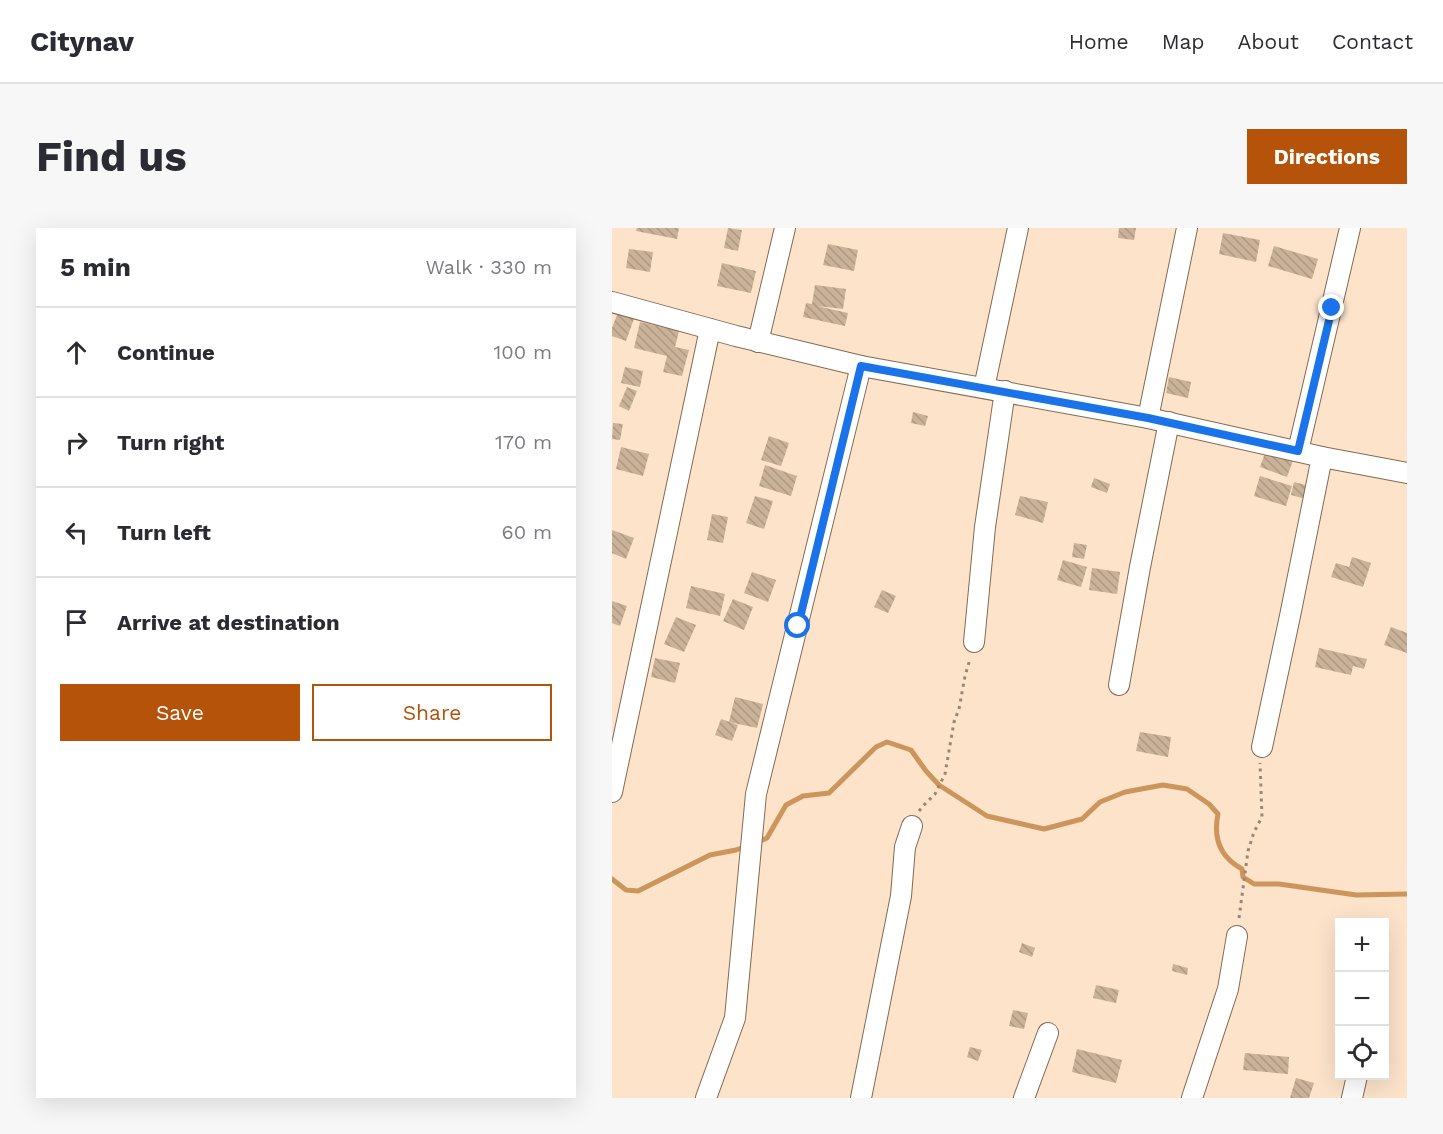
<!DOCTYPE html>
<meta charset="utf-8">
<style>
body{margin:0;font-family:"Work Sans",sans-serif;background:#f7f7f7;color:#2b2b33}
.controls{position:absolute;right:18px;bottom:18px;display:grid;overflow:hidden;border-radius:0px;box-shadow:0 6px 24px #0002}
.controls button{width:54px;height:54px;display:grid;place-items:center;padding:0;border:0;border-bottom:2px solid #e1e1e2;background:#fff;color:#2b2b33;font:30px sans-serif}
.stop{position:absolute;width:18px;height:18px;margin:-14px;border:4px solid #1a73e8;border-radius:50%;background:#fff}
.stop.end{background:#1a73e8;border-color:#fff;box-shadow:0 2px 6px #0008}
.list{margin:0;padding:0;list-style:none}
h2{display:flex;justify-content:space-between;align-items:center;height:78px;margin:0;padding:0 24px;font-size:26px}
h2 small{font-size:20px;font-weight:400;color:#7c7c81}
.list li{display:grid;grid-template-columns:39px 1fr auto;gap:18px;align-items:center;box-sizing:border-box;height:90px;padding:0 24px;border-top:2px solid #e1e1e2}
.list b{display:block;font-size:22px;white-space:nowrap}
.list em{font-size:20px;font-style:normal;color:#7c7c81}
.actions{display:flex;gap:12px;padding:18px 24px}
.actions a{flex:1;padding:14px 0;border:2px solid #b45309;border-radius:0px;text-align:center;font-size:21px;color:#b45309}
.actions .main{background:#b45309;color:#fff}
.icon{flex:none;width:33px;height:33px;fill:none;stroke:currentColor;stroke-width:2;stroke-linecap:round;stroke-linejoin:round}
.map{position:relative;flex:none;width:795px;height:870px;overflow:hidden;border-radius:0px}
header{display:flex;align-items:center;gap:36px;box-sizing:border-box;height:84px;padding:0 30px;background:#fff;border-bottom:2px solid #e1e1e2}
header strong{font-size:28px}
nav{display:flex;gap:33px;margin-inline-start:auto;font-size:21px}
.intro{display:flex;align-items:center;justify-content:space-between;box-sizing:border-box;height:144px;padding:0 36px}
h1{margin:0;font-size:42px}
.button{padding:15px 27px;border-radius:0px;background:#b45309;color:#fff;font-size:21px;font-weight:700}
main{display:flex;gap:36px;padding:0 36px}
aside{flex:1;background:#fff;border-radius:0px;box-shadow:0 6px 24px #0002}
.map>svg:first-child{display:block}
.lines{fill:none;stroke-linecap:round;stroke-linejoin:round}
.stream{stroke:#cc955b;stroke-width:5}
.building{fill:url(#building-back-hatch)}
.minor-casing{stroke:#816b54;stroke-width:22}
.path{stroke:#998675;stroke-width:3;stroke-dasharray:3 4.5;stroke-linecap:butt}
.minor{stroke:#fff;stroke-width:20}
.route{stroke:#1a73e8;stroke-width:8}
</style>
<header>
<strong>Citynav</strong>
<nav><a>Home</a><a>Map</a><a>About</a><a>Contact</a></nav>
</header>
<div class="intro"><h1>Find us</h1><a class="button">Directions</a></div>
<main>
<aside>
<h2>5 min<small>Walk · 330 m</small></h2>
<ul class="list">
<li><svg class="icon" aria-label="ahead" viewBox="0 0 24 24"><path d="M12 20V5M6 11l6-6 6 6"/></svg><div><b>Continue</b></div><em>100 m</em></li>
<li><svg class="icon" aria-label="right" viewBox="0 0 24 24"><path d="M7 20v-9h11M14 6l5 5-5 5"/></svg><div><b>Turn right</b></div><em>170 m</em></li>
<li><svg class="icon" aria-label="left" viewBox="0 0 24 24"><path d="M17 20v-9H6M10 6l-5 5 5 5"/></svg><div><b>Turn left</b></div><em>60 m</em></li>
<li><svg class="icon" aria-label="arrive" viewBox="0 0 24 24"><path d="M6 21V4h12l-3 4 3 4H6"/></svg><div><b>Arrive at destination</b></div></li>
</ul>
<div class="actions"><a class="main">Save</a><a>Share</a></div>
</aside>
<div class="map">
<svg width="795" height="870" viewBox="0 0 795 870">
<defs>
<pattern id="building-back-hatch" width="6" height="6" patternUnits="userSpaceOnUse" patternTransform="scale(1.5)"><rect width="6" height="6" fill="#cab299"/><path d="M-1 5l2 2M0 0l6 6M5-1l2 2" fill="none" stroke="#ad9882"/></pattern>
</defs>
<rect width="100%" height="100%" fill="#fce3ca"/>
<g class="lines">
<g class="stream">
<path d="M144,615L155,610L174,577L191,568L217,565L264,519L275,514L299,522L314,543L327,557L375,588L432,601L470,591L488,574L513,564L551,557L575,561L597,576L606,586C601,610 608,629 630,641L631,649L642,656H667L744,667L795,666"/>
<polyline points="0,651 14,662 26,663 98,627 124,622 135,618"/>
</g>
</g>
<g class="building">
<polygon points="25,0 67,0 65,11 24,3"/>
<polygon points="116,0 130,2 126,23 112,20"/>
<polygon points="507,0 524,0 522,12 506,10"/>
<polygon points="611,5 648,12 644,34 607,26"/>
<polygon points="216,16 246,22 242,43 211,37"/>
<polygon points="662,18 706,31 700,51 656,38"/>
<polygon points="17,21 41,24 38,44 14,40"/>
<polygon points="110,35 144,43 139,65 105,58"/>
<polygon points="203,57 234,61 231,81 205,78 236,85 233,98 191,89 194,75 200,76"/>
<polygon points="8,79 24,85 14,113 0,108 0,100"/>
<polygon points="28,94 67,103 63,119 77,122 70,148 51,144 55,128 22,120"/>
<polygon points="13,139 31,143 28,159 9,155"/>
<polygon points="557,149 579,154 576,170 554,165"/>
<polygon points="15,159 25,163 17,183 7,178"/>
<polygon points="301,184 316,188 313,198 299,195"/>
<polygon points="1,195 11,196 8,212 0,211"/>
<polygon points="157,208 177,215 169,238 149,232"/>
<polygon points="656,217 683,227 675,249 648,239"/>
<polygon points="9,219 37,226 31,248 4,241"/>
<polygon points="153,237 185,248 179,268 147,258"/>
<polygon points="648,248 680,258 674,278 642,268"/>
<polygon points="482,250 498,256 495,265 479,259"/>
<polygon points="682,254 701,259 697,272 679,267"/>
<polygon points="143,268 161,273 152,301 134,295"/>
<polygon points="408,268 436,274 431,295 403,287"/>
<polygon points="100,286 116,289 111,315 95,312"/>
<polygon points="0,302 22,310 14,331 0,325"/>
<polygon points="462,315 475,317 472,331 460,329"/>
<polygon points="740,329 759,335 751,359 719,349 724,335 737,339"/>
<polygon points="451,332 475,339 469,359 445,352"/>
<polygon points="480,340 508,344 505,366 477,362"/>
<polygon points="140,344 164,352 156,374 132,365"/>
<polygon points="79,358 113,366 108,388 74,380"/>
<polygon points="270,362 284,368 276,385 262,379"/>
<polygon points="121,371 141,379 132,402 111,393"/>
<polygon points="0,373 15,378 8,398 0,395"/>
<polygon points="64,389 84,397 72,424 52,416"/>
<polygon points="779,399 795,405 795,425 772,417"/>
<polygon points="707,420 755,431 752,441 741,438 739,447 703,439"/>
<polygon points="43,430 68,435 63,455 39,449"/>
<polygon points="123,469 151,476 145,500 117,494"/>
<polygon points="109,491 126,497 120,513 103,507"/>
<polygon points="528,504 559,509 556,529 524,523"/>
<polygon points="410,715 423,720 420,729 407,724"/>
<polygon points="561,736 576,740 575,747 560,743"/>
<polygon points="484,757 507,762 504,775 481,770"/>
<polygon points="401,782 416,785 412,801 397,798"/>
<polygon points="358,819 370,822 366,833 355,829"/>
<polygon points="465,821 510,832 504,855 460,844"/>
<polygon points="633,825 677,829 676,846 631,842"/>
<polygon points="684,850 702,855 697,870 678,870"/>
</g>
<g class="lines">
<g class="minor-casing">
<g id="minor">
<polyline points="0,74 124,108 249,138 536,190 710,229 795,245"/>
<polyline points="146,114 173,0"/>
<polyline points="372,160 406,0"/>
<polyline points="536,190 575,0"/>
<polyline points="686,223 738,0"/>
<polyline points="362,414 373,299 393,163"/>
<polyline points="507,457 528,339 557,194"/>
<polyline points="650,519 678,388 710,229"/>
<polyline points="0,564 98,101"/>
<polyline points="94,870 123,790 144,566 249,138"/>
<polyline points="249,870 289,668 293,619 300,598"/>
<polyline points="412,870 436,805"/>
<polyline points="580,870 616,761 625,708"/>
<polyline points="740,870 745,848"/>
</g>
</g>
<g class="path">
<polyline points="307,583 312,577 323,566 333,546 342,494 347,481 353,448 358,431"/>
<polyline points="627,690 636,623 642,604 650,589 648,535"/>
</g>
<use href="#minor" class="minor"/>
</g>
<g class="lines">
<polyline class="route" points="186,398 249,138 536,190 686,223 720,80"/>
</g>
</svg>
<div class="controls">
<button>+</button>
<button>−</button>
<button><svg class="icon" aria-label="locate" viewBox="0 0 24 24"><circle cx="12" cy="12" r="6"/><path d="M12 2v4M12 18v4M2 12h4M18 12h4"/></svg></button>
</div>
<div class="stop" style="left:186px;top:398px"></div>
<div class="stop end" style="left:720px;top:80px"></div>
</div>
</main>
